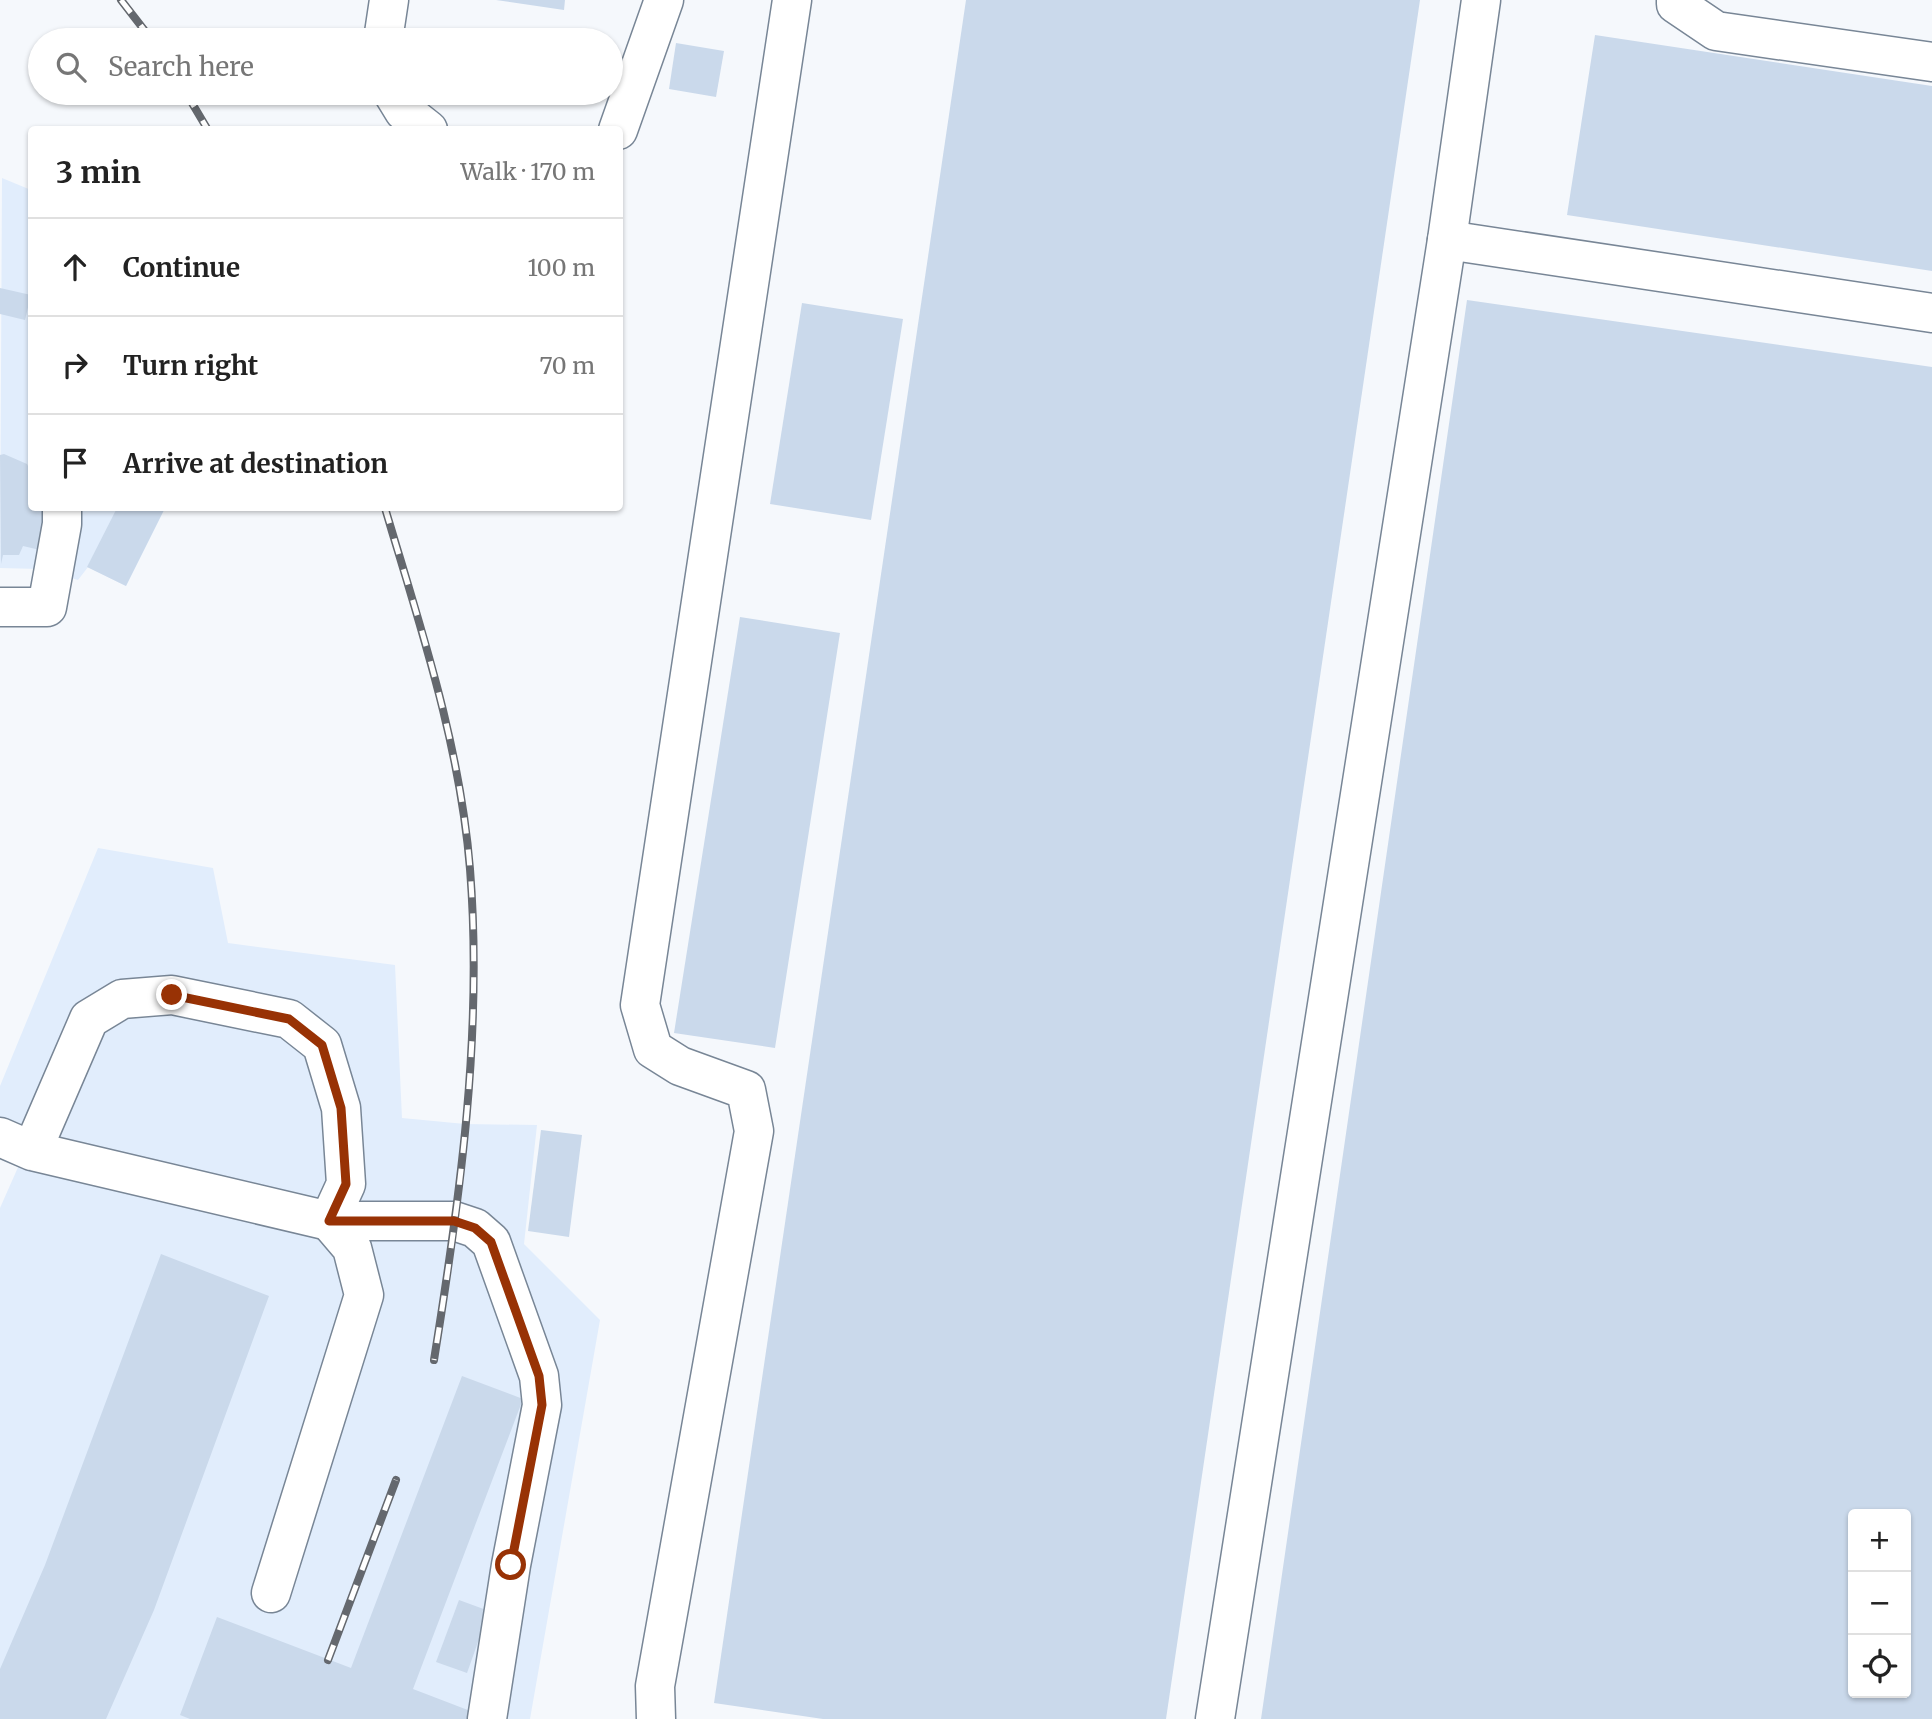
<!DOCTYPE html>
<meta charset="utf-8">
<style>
body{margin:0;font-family:Merriweather,serif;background:#f2f2f2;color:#222}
.controls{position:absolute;right:21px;bottom:21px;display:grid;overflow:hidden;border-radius:7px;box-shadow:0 2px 5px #0004}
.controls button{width:63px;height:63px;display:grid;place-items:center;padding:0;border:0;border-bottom:2px solid #e0e0e0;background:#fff;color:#222;font:35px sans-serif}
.stop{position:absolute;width:21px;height:21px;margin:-16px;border:5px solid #983205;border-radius:50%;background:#fff}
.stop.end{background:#983205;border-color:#fff;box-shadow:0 2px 7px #0008}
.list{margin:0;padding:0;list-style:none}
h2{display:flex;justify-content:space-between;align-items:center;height:91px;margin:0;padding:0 28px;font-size:30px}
h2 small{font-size:23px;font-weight:400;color:#767676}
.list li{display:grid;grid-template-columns:46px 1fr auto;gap:21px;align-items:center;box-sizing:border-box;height:98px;padding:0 28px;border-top:2px solid #e0e0e0}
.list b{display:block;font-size:26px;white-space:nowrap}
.list em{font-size:23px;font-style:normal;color:#767676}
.icon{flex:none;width:38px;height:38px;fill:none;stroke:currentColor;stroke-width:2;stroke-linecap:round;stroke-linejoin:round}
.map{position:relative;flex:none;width:1932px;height:1719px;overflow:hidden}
.search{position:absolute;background:#fff;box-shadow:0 2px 5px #0004;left:28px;top:28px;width:595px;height:77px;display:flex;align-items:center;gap:18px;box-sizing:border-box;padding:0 24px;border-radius:38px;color:#767676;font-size:26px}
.panel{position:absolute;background:#fff;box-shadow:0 2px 5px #0004;left:28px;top:126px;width:595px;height:385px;border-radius:7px}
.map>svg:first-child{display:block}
.built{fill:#e1edfc}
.building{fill:#cad9eb;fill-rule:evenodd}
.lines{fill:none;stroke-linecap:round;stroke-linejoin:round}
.minor-casing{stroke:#788696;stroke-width:41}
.minor{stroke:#fff;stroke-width:38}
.rail-casing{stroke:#64686e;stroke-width:8}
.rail{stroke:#fff;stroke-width:5;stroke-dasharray:16;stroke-linecap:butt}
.route{stroke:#983205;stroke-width:9}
</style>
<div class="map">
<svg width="1932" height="1719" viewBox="0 0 1932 1719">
<rect width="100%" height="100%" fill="#f5f8fc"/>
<g class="built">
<polygon points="2,178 31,190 32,508 165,508 126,586 88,567 78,580 39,569 0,568"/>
<polygon points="98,848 213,868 228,943 395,965 402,1118 465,1124 537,1125 524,1244 600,1320 530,1719 0,1719 0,1208 19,1165 0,1157 0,1086"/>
</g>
<g class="building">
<polygon points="496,0 565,0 564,10"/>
<polygon points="966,0 1420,0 1166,1719 823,1719 714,1703"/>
<polygon points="1595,35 1932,86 1932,271 1567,215"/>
<polygon points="676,43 724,51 716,97 669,89"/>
<polygon points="0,288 31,295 25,320 0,314"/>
<path d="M1467,300L1932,367V1719H1261ZM1853,1514H1906V1693H1853Z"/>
<polygon points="802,303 903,319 871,520 770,504"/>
<polygon points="4,454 27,464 32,474 28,496 32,497 32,508 47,512 40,550 23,546 19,555 3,555 1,564 0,455"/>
<polygon points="117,508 165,508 126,586 87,567"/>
<polygon points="740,617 840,633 775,1048 674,1033"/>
<polygon points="541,1130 582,1135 569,1237 528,1231"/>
<polygon points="161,1254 269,1296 154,1610 106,1719 0,1719 0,1669 45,1565"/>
<polygon points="462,1376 523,1399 413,1689 473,1712 471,1719 190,1719 180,1715 217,1617 351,1668"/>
<polygon points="459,1600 489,1611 467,1673 436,1662"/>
</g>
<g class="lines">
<g class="minor-casing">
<g id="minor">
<polyline points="1676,0 1676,4 1716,31 1932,62"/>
<polyline points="383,40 389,0"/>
<polyline points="393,93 404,111 428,130"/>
<polyline points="618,130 664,0"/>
<polyline points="1447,240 1932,313"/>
<polyline points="0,607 47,607 62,524 62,508"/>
<polyline points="0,1137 32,1151 329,1221 346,1184 341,1108 322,1045 289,1019 172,995 122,999 89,1019 32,1151"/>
<polyline points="271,1593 364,1295 352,1248 329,1221 454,1221 475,1228 491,1242 539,1376 542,1405 511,1565 487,1719"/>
<polyline points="656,1719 655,1686 754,1131 746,1090 680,1066 653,1049 640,1005 792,0"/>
<polyline points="1215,1719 1447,240 1481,0"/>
</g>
</g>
<use href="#minor" class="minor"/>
<g class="rail-casing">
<g id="rail">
<polyline points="121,0 152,40"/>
<polyline points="186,93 208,130"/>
<path d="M385,508C420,626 460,744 470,869C483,1033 460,1198 434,1360"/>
<polyline points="328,1660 396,1480"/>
</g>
</g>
<use href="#rail" class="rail"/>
</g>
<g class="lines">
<polyline class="route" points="172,995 289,1019 322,1045 341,1108 346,1184 329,1221 454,1221 475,1228 491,1242 539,1376 542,1405 511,1565"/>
</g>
</svg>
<div class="controls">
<button>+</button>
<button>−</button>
<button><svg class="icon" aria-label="locate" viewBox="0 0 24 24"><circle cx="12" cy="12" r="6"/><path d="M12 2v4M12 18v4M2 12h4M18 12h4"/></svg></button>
</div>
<div class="stop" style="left:511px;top:1565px"></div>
<div class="stop end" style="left:172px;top:995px"></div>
<div class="search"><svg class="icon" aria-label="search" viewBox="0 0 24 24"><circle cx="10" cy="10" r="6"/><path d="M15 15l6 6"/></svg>Search here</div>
<section class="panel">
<h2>3 min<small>Walk · 170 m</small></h2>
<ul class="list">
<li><svg class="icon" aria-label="ahead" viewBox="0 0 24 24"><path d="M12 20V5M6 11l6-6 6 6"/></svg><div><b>Continue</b></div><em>100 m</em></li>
<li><svg class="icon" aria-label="right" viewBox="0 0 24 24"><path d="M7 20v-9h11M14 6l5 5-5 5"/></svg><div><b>Turn right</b></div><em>70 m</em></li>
<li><svg class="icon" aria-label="arrive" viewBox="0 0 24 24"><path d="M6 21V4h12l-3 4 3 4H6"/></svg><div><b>Arrive at destination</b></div></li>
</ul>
</section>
</div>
